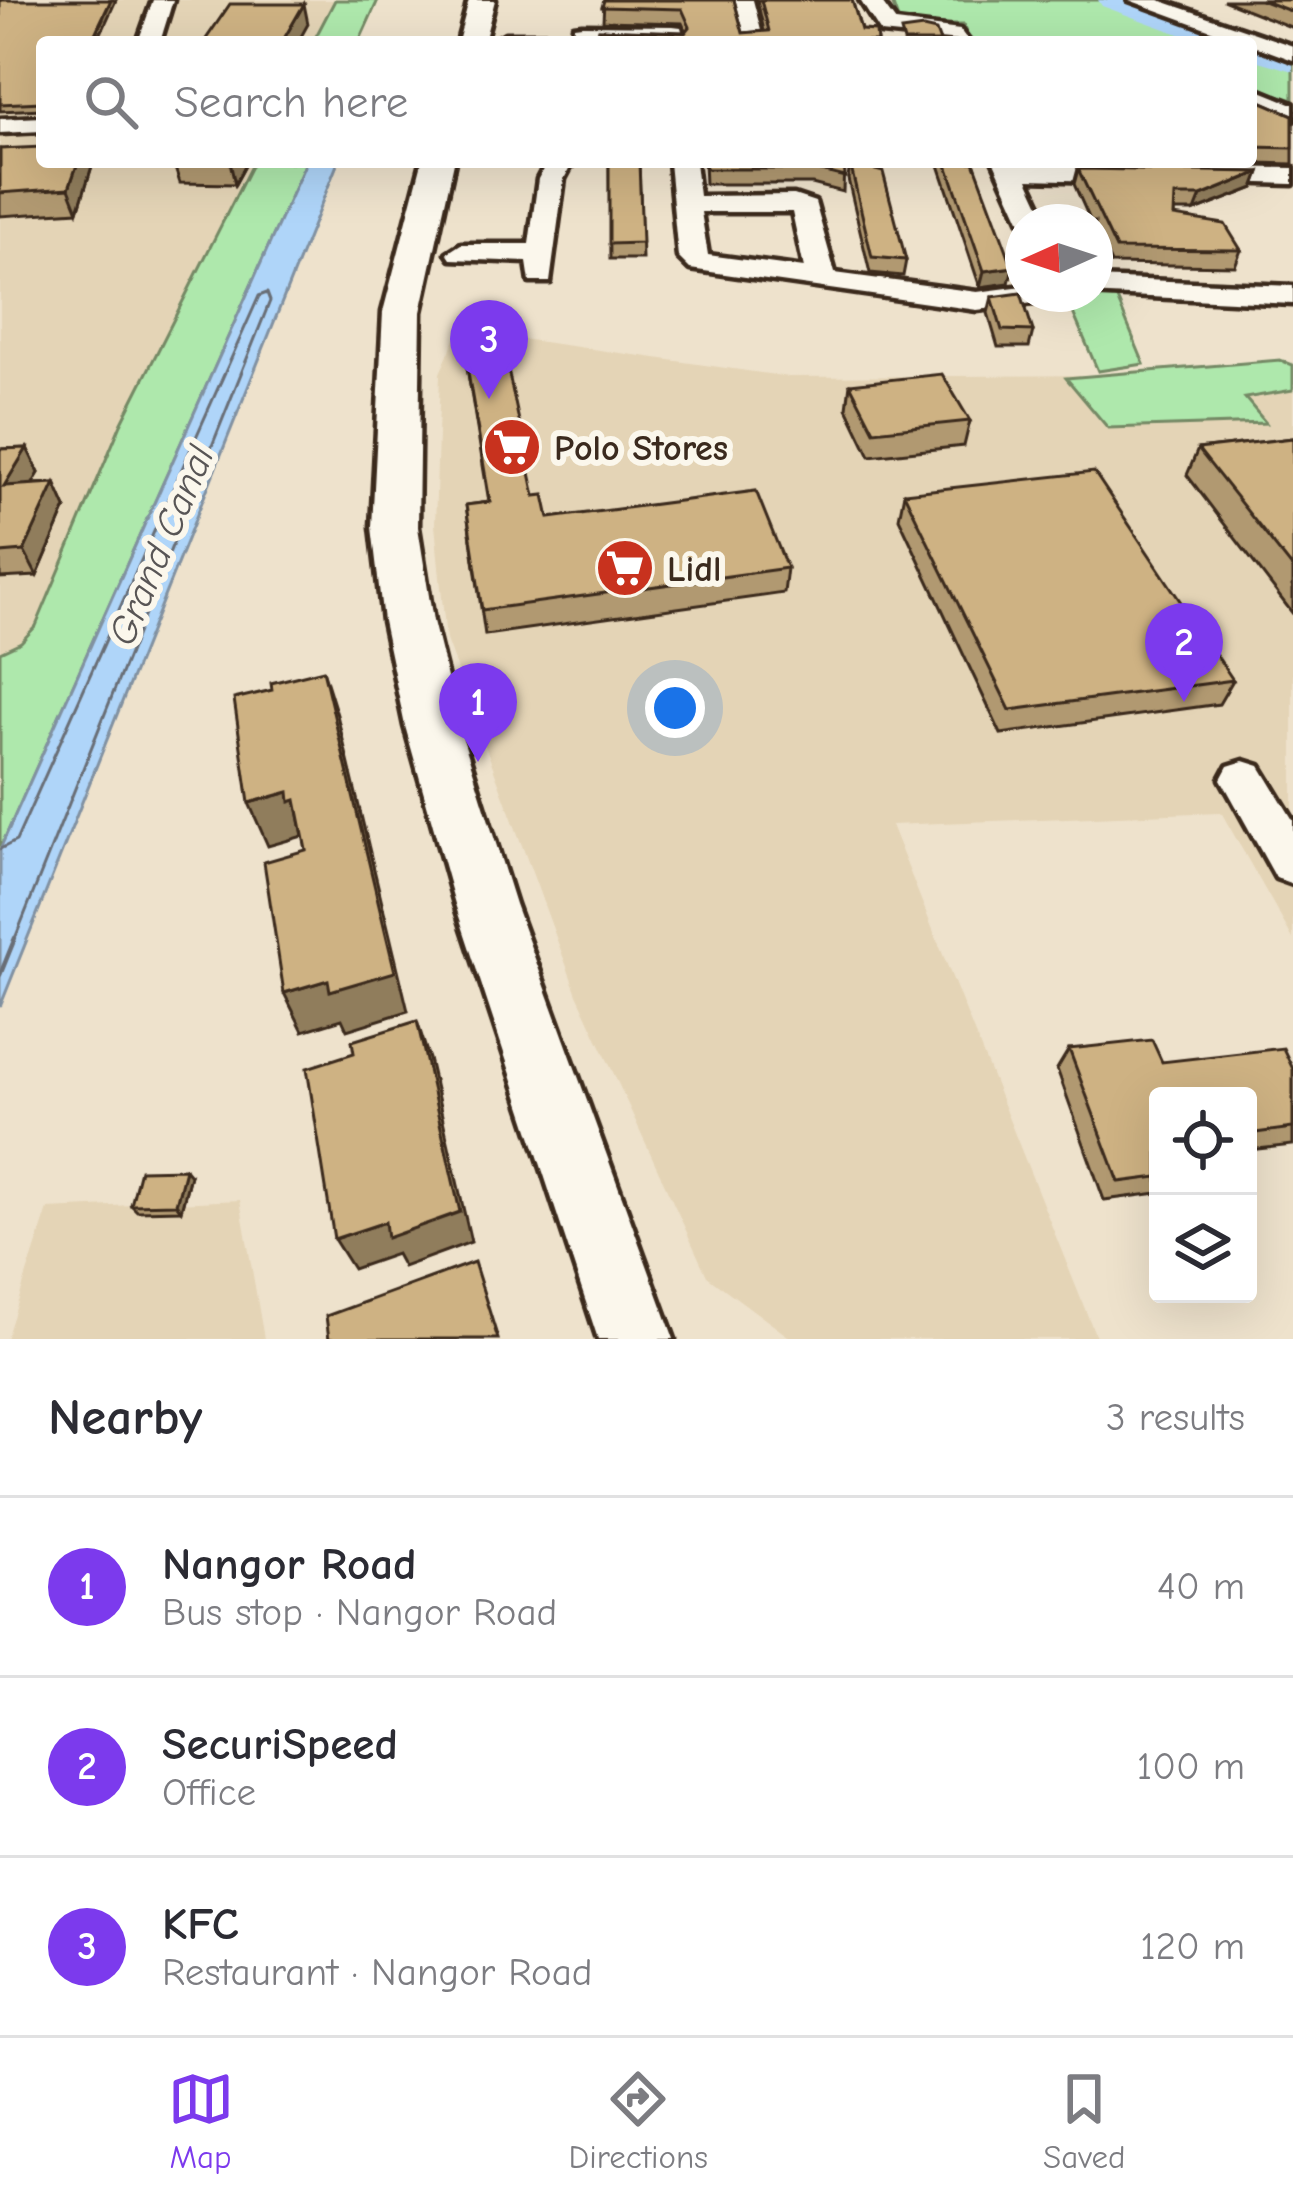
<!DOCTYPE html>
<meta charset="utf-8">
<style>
body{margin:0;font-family:"Comic Neue",sans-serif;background:#f7f7f7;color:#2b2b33}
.controls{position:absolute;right:36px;bottom:36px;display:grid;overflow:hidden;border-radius:12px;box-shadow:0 12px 48px #0002}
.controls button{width:108px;height:108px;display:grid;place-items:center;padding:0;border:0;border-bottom:3px solid #e1e1e2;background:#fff;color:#2b2b33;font:60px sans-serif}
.compass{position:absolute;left:1005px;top:204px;width:108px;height:108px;border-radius:50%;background:#fff;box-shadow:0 12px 48px #0002;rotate:267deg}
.you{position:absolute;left:675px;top:708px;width:42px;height:42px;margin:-30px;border:9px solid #fff;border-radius:50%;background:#1a73e8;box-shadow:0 0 0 18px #1a73e833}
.badge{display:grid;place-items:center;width:78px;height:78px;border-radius:50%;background:#7c3aed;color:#fff;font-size:39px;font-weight:700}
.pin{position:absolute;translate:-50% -99px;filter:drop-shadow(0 3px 6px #0008)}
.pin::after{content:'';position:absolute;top:63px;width:42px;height:36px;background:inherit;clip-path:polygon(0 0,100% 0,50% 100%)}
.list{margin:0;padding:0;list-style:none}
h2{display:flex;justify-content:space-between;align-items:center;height:156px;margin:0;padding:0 48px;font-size:51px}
h2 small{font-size:39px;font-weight:400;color:#7c7c81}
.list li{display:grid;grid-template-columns:78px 1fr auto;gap:36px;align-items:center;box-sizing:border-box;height:180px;padding:0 48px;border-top:3px solid #e1e1e2}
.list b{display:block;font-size:45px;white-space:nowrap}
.list p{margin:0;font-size:39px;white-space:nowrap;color:#7c7c81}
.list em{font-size:39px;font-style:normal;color:#7c7c81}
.icon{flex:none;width:66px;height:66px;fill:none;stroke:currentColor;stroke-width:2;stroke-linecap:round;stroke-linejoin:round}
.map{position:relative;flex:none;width:1293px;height:1339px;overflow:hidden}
.search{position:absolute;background:#fff;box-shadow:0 12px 48px #0002;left:36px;right:36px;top:36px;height:132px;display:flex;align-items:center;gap:30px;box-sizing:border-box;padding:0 42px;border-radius:12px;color:#7c7c81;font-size:45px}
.sheet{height:696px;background:#fff}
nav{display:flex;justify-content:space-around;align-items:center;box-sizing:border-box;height:168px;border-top:3px solid #e1e1e2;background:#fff;font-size:33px;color:#7c7c81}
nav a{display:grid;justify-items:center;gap:6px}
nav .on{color:#7c3aed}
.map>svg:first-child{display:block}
.built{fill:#e4d4b6}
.green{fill:#aee8ac;stroke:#748965;stroke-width:3}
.water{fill:#afd5f9;stroke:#8191a1;stroke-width:3}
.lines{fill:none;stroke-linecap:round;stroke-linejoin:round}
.shore-far1{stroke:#696e76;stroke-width:3}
.shore{stroke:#696e76;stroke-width:4.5}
.river{fill:#afd5f9;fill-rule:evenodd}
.minor-casing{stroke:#3b2a1e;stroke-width:9}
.major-casing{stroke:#3b2a1e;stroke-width:9}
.minor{fill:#fbf7ec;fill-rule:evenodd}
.major{fill:#fbf7ec;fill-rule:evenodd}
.wall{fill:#b19971;stroke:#3b2a1e;stroke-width:3}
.shaded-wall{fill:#907d5c;stroke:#3b2a1e;stroke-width:3}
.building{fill:#ceb283;stroke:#3b2a1e;stroke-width:3}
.labels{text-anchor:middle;stroke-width:12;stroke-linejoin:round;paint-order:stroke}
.poi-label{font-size:36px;font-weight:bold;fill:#3b2a1e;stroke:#fbf7ec;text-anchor:start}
.water-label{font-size:39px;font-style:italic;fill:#585555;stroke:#fbf7ec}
</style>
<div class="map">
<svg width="1293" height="1339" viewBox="0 0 1293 1339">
<rect width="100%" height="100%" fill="#eee2cc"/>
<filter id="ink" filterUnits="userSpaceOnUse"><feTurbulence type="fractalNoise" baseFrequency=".00833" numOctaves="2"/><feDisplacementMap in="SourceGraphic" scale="24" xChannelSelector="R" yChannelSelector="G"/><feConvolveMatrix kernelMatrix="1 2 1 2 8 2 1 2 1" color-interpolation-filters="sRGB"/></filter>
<g filter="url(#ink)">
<g class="built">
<polygon points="0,0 334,0 313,42 42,42 42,162 253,162 121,424 36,626 21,642 0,652"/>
<polygon points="459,330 789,377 1102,375 1280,360 1293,365 1293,939 1221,812 891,825 1097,1339 792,1339 707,1276 577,994 446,640 435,525 440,373"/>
<polygon points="240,1200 264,1339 6,1339 48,1209"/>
</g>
<g class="green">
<polygon points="335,0 378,0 359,42 313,42"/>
<polygon points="891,0 1106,0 1221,42 970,42 963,25 900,25"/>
<polygon points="1251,52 1293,65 1293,100 1251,86"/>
<polygon points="253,162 306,162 0,849 0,652 21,642 36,626 121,424"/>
<polygon points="1065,294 1115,294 1144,364 1098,371"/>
<polygon points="1280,360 1293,365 1293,390 1245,398 1266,423 1108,428 1066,378"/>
</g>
<polygon class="water" points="306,162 338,162 0,1007 0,849"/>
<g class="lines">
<polyline class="shore-far1" points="0,849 16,841 259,296 267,293 270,301 14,941"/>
<polyline class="shore" points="0,975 15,938"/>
<polygon class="river" points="1098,0 1139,0 1240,36 1244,42 1293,52 1293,71 1251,59 1251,42 1201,42 1102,6"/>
<g class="minor-casing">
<g id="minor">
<polygon points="153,0 173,0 160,42 138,42"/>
<polygon points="733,0 753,0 764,42 742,42"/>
<polygon points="860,0 880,0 896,22 960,30 969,42 881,33"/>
<polygon points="1129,0 1159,0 1293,46 1293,60"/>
<polygon points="582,25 673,26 681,27 685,42 589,38 590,42 494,41 505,34 573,34 574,26"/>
<polygon points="1251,87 1293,104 1293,120 1251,103"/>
<polygon points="42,117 42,131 0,133 0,119"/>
<polygon points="547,162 573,162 564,179 550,282 530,282 527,262 451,259 447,253 461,244 529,244 538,179"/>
<path d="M669,162H695L699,196L794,195L815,202L835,273L977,292L1023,286V294H1049L1034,303L977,310L690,269L678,257ZM701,212H792L804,268L708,255Z"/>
<polygon points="994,162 1136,166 1149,174 1136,182 1028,179 1048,222 1023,222 1023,226"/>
<polygon points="1204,167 1293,168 1293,184 1195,181 1191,175 1195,169"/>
<polygon points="1095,278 1293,286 1293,304 1087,294 1095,294"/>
<polygon points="1244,761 1260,766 1293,820 1293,884 1276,878 1221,779 1228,766"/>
</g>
</g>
<g class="major-casing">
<g id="major">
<polygon points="469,0 495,0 484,42 458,42"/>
<polygon points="422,162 454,162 421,312 418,527 433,621 459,726 515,904 674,1339 598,1339 455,904 405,726 383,621 372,527 383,312"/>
</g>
</g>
<use href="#minor" class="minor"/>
<use href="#major" class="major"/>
</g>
<g class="wall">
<polygon points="0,0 97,42 42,42 42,109 0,111"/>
<polygon points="604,0 734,0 743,33 764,31 757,0 852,0 861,30 876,31 877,42 597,42 599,29 686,32 682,23 603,21"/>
<polygon points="1223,0 1293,0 1293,28"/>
<polygon points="1251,97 1293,115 1293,164 1218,162 1251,162"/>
<polygon points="0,149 92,166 78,211 0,216"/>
<polygon points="173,162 247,162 235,184 180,183"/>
<polygon points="609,162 639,162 642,259 610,259"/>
<polygon points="704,162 844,162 843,192 812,184 705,184"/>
<polygon points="938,162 974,162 1009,283 980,287"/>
<polygon points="850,163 906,260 903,276 870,273 848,179"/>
<polygon points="1078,169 1260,172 1254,188 1195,211 1174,211 1174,216 1241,250 1235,266 1111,264 1095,230 1095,222 1091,222 1074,184"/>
<polygon points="992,297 1033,331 1029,347 998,347 988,313"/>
<polygon points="465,355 535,496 549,518 787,568 784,593 485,635 466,505 489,502"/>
<polygon points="850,384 970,421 964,446 870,456 847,408"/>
<polygon points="1293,438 1293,614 1187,475 1198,449"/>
<polygon points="27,448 39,473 32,484 55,483 66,508 37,576 0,578 0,449"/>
<polygon points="904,493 1233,680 1219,704 1001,734 899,518"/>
<polygon points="1069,1049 1162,1062 1293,1069 1293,1145 1248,1150 1248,1096 1158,1096 1158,1193 1104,1200 1057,1069"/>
<polygon points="190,1175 181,1210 137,1211 131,1205"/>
</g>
<g class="shaded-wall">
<polygon points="111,0 116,0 97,42 93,42"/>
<polygon points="304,4 308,24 298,42 282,42"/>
<polygon points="78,162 90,162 92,166 78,211 69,188"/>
<polygon points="230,162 247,162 235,184"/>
<polygon points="1260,172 1254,188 1195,211 1201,196"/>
<polygon points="1013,267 1009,283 980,287 984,271"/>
<polygon points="27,448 39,473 17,511 4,486"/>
<polygon points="55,483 66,508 37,576 24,551"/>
<polygon points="323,670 337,715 408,1011 347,1030 342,1019 303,1031 284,993 328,980"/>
<polygon points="289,792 296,800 303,836 268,846 249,803"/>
<polygon points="417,1021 429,1059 471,1242 403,1267 396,1254 353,1269 334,1239 385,1222"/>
<polygon points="185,1169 190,1175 181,1210 176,1204"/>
</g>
<g class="building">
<polygon points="0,0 111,0 92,40 85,42 42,42 42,102 0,104"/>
<polygon points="604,0 734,0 743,33 769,31 761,0 852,0 861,30 876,31 877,42 597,42 599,29 685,33 690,27 682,9 602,7"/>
<polygon points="1261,0 1293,0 1293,12"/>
<polygon points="230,4 304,4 282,42 204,42"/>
<polygon points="923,28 936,31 940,42 904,42 901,31"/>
<polygon points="1251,97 1293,115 1293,148 1251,147"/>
<polygon points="42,147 42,162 78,162 69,188 0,193 0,149"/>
<polygon points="609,162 639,162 642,243 609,244"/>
<polygon points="705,162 844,162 845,177 813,169 706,169"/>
<polygon points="946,162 974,162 1013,267 984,271"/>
<polygon points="850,163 883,172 906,260 872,257"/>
<polygon points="1078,169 1260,172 1201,196 1175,196 1174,216 1225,224 1241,250 1116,249"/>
<polygon points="1021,293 1033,331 1002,330 992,297"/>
<polygon points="504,351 535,496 544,495 549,518 756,491 787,568 482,610 466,505 490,502 465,355"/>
<polygon points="942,374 970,421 874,431 850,384"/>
<polygon points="1293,438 1293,569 1198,449"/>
<polygon points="27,448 4,486 55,483 24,551 0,553 0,449"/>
<polygon points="1094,472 1233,680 1010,710 904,493"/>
<polygon points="323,670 395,972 330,991 328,980 284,993 264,862 306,850 296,800 290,802 289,792 249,803 234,699 272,690 271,683"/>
<polygon points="417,1021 460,1212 387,1238 385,1222 334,1239 307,1068 354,1053 352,1041"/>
<polygon points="1152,1040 1162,1062 1283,1048 1293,1069 1293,1128 1248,1134 1248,1096 1158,1096 1158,1177 1119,1182 1069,1049"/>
<polygon points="185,1169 176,1204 131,1205 140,1170"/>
<polygon points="474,1262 498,1339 329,1339 326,1316"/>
</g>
</g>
<defs>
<g id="supermarket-disc" transform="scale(3)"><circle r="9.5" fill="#c8321e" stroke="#fbf7ec"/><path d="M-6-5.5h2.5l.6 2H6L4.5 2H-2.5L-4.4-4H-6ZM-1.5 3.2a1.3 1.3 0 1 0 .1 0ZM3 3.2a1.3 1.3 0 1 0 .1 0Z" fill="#fff"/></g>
</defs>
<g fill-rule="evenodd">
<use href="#supermarket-disc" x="512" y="447"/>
<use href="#supermarket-disc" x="625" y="568"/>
</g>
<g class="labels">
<g class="poi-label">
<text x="554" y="460">Polo Stores</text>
<text x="667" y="581">Lidl</text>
</g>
<g class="water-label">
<text transform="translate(160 545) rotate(-67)" y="14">Grand Canal</text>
</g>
</g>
</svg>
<div class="controls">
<button><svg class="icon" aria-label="locate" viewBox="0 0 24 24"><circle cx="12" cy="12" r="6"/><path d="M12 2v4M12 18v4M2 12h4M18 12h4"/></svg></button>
<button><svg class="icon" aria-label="layers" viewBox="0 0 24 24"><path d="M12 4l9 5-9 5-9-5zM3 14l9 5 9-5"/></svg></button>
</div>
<svg class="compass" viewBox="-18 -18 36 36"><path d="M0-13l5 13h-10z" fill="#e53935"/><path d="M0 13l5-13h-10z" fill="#7c7c81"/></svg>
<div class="you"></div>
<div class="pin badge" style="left:478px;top:762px">1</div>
<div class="pin badge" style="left:1184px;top:702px">2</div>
<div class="pin badge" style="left:489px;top:399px">3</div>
<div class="search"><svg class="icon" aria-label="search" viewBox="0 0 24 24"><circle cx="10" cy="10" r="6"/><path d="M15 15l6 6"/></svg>Search here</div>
</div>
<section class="sheet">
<h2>Nearby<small>3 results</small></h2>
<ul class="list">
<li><span class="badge">1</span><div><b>Nangor Road</b><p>Bus stop · Nangor Road</p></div><em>40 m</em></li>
<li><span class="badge">2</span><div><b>SecuriSpeed</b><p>Office</p></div><em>100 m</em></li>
<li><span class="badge">3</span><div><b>KFC</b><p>Restaurant · Nangor Road</p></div><em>120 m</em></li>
</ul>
</section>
<nav>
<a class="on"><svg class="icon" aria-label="map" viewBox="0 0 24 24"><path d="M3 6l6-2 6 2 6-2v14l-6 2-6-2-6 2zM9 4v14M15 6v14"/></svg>Map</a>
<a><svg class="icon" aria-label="directions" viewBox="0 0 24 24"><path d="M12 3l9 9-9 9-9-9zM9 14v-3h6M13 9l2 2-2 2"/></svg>Directions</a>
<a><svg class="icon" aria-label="saved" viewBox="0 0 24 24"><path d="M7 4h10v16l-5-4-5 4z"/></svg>Saved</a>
</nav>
